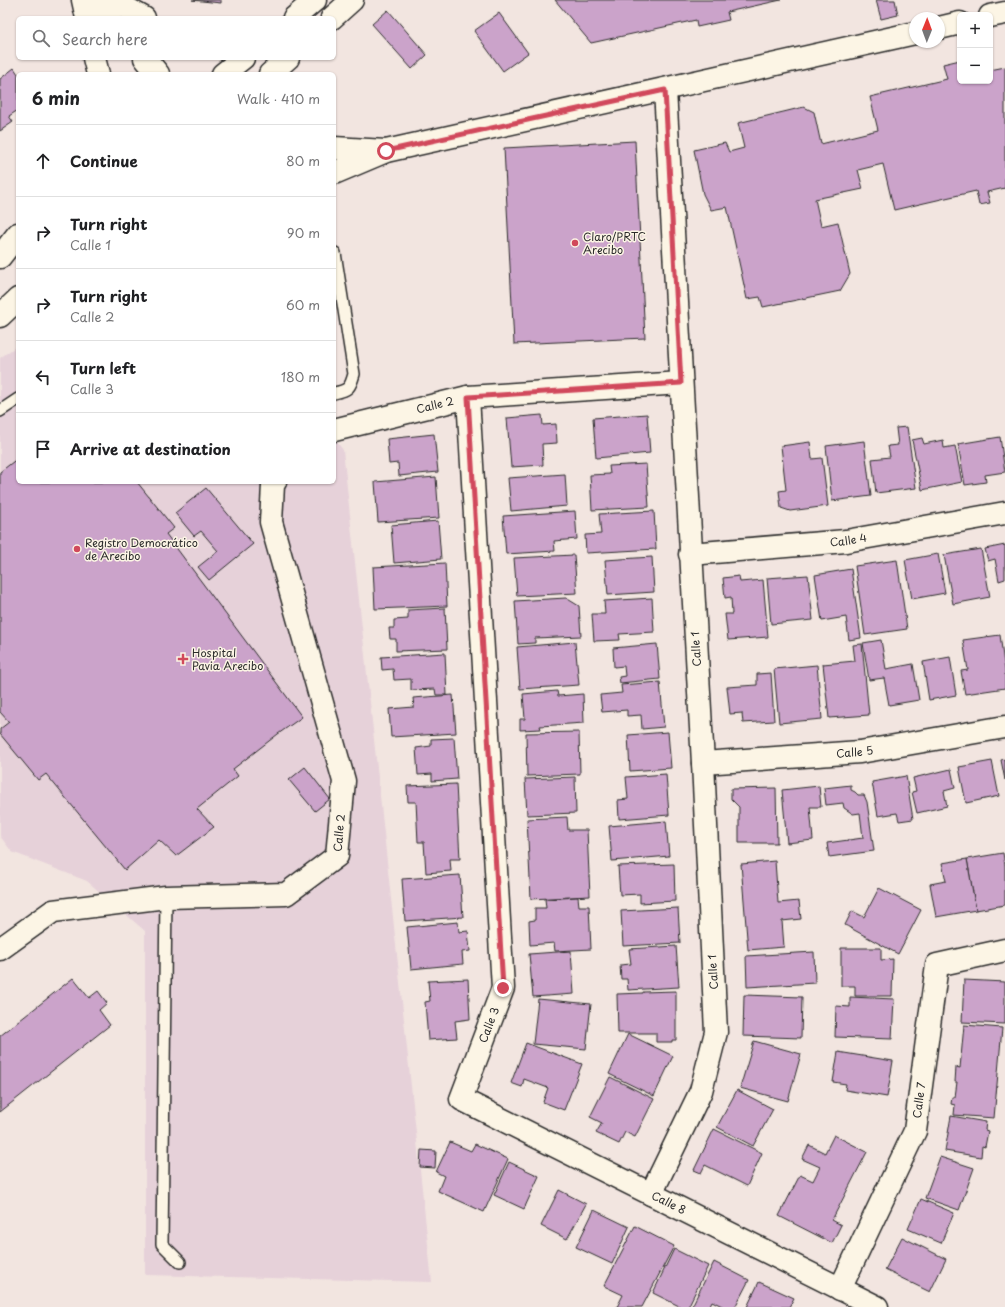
<!DOCTYPE html>
<meta charset="utf-8">
<style>
body{margin:0;font-family:"Playpen Sans",sans-serif;background:#f6f6f6;color:#202124}
.controls{position:absolute;right:12px;top:12px;display:grid;overflow:hidden;border-radius:6px;box-shadow:0 1px 3px #0004}
.controls button{width:36px;height:36px;display:grid;place-items:center;padding:0;border:0;border-bottom:1px solid #e0e0e0;background:#fff;color:#202124;font:20px sans-serif}
.compass{position:absolute;left:909px;top:12px;width:36px;height:36px;border-radius:50%;background:#fff;box-shadow:0 1px 3px #0004;rotate:1deg}
.stop{position:absolute;width:12px;height:12px;margin:-9px;border:3px solid #d1495b;border-radius:50%;background:#fff}
.stop.end{background:#d1495b;border-color:#fff;box-shadow:0 1px 4px #0008}
.list{margin:0;padding:0;list-style:none}
h2{display:flex;justify-content:space-between;align-items:center;height:52px;margin:0;padding:0 16px;font-size:17px}
h2 small{font-size:13px;font-weight:400;color:#757577}
.list li{display:grid;grid-template-columns:26px 1fr auto;gap:12px;align-items:center;box-sizing:border-box;height:72px;padding:0 16px;border-top:1px solid #e0e0e0}
.list b{display:block;font-size:15px;white-space:nowrap}
.list p{margin:0;font-size:13px;white-space:nowrap;color:#757577}
.list em{font-size:13px;font-style:normal;color:#757577}
.icon{flex:none;width:22px;height:22px;fill:none;stroke:currentColor;stroke-width:2;stroke-linecap:round;stroke-linejoin:round}
.map{position:relative;flex:none;width:1005px;height:1307px;overflow:hidden}
.search{position:absolute;background:#fff;box-shadow:0 1px 3px #0004;left:16px;top:16px;width:320px;height:44px;display:flex;align-items:center;gap:10px;box-sizing:border-box;padding:0 14px;border-radius:6px;color:#757577;font-size:15px}
.panel{position:absolute;background:#fff;box-shadow:0 1px 3px #0004;left:16px;top:72px;width:320px;height:412px;border-radius:6px}
.map>svg:first-child{display:block}
.built{fill:#e6d1d9}
.building{fill:#cba3ca;stroke:#2b2b2b}
.lines{fill:none;stroke-linecap:round;stroke-linejoin:round}
.lane-casing{stroke:#2b2b2b;stroke-width:14}
.street-casing{stroke:#2b2b2b;stroke-width:25}
.primary-casing{stroke:#2b2b2b;stroke-width:25}
.lane{stroke:#fcf5e5;stroke-width:11}
.street{stroke:#fcf5e5;stroke-width:22}
.primary{stroke:#fcf5e5;stroke-width:22}
.route{stroke:#d1495b;stroke-width:5}
.poi-dot{fill:#d1495b;stroke:#fcf5e5;stroke-width:1.5}
.labels{text-anchor:middle;stroke-width:3;stroke-linejoin:round;paint-order:stroke}
.poi-label{font-size:11px;fill:#2b2b2b;stroke:#fcf5e5;text-anchor:start}
.street-label{font-size:11px;fill:#2b2b2b;stroke:#fcf5e5}
</style>
<div class="map">
<svg width="1005" height="1307" viewBox="0 0 1005 1307">
<rect width="100%" height="100%" fill="#f2e5e0"/>
<filter id="ink" filterUnits="userSpaceOnUse"><feTurbulence type="fractalNoise" baseFrequency=".025" numOctaves="2"/><feDisplacementMap in="SourceGraphic" scale="8" xChannelSelector="R" yChannelSelector="G"/><feConvolveMatrix kernelMatrix="1 2 1 2 8 2 1 2 1" color-interpolation-filters="sRGB"/></filter>
<g filter="url(#ink)">
<polygon class="built" points="18,345 18,482 334,482 334,438 343,450 432,1282 145,1275 145,931 87,881 12,852 0,836 0,358"/>
<g class="building">
<polygon points="192,0 221,0 221,3"/>
<polygon points="555,0 781,0 727,12 729,20 697,27 696,20 591,43"/>
<polygon points="876,0 895,0 898,15 881,19"/>
<polygon points="388,10 427,55 412,69 372,24"/>
<polygon points="499,13 528,53 503,71 474,31"/>
<polygon points="960,60 960,81 990,81 990,70 1005,67 1005,188 987,192 990,203 979,205 976,191 894,210 883,164 858,170 863,189 815,199 821,226 838,222 850,274 840,291 763,307 760,297 747,299 727,207 711,210 703,194 694,150 725,143 729,152 744,148 738,123 804,107 814,112 821,144 878,130 870,97 947,79 943,64"/>
<polygon points="14,68 18,74 18,110 9,116 13,122 0,131 0,79"/>
<polygon points="635,141 645,338 514,344 504,148"/>
<polygon points="647,414 650,453 596,458 593,418"/>
<polygon points="542,415 543,425 556,424 557,443 542,444 543,465 511,467 507,418"/>
<polygon points="907,427 916,488 876,493 872,459 890,457 888,446 898,445 896,428"/>
<polygon points="434,434 438,472 399,476 398,463 389,464 387,439"/>
<polygon points="1000,437 1005,472 985,475 986,482 965,485 958,444"/>
<polygon points="922,438 924,444 943,440 944,448 955,446 962,482 922,490 912,440"/>
<polygon points="864,441 871,496 832,501 826,446"/>
<polygon points="810,442 812,459 822,458 828,506 790,511 781,508 779,491 786,490 781,446"/>
<polygon points="18,458 18,482 137,482 174,528 166,534 302,717 278,734 233,769 238,776 197,809 214,827 176,856 159,840 125,870 46,774 38,780 0,734 0,729 9,722 0,712 0,472"/>
<polygon points="646,464 649,507 592,510 590,475 610,474 609,466"/>
<polygon points="565,474 567,506 511,511 508,478"/>
<polygon points="436,477 439,518 378,522 375,482"/>
<polygon points="206,488 253,544 209,580 198,567 218,551 201,531 194,536 175,513"/>
<polygon points="575,511 577,539 554,541 555,551 506,554 503,516"/>
<polygon points="654,511 656,549 586,553 585,535 601,534 599,514"/>
<polygon points="438,521 441,559 394,563 391,525"/>
<polygon points="1005,545 1005,579 999,581 995,559 988,561 985,549"/>
<polygon points="981,549 990,597 953,604 944,555"/>
<polygon points="938,554 945,593 912,599 905,560"/>
<polygon points="574,555 577,593 517,596 514,558"/>
<polygon points="652,557 654,592 608,595 605,560"/>
<polygon points="897,560 907,629 865,635 855,566"/>
<polygon points="445,563 447,606 375,609 373,567"/>
<polygon points="851,569 861,638 849,640 846,617 822,621 815,575"/>
<polygon points="808,575 813,620 771,624 767,578"/>
<polygon points="739,576 740,582 763,580 768,637 728,640 725,614 732,614 731,597 725,598 723,578"/>
<polygon points="566,598 579,606 581,636 535,638 535,643 518,644 515,601"/>
<polygon points="652,598 654,632 619,634 620,640 594,641 592,614 605,614 604,601"/>
<polygon points="445,608 447,649 396,651 396,639 390,639 389,628 394,628 394,620 408,619 408,610"/>
<polygon points="1000,635 1005,671 1005,688 965,694 961,671 968,670 963,640"/>
<polygon points="881,640 886,669 913,664 919,700 889,705 884,678 869,680 863,643"/>
<polygon points="575,642 579,685 520,689 517,647"/>
<polygon points="657,644 660,679 620,683 619,677 625,676 624,666 614,667 613,648"/>
<polygon points="862,644 869,715 829,718 823,664 855,661 853,645"/>
<polygon points="445,653 447,695 436,695 435,689 411,690 411,679 394,680 393,669 382,670 381,657"/>
<polygon points="950,657 956,695 929,700 923,662"/>
<polygon points="817,665 822,719 779,723 774,669"/>
<polygon points="771,673 774,721 743,723 742,713 730,714 727,687 757,685 757,674"/>
<polygon points="660,682 664,727 642,729 641,715 627,716 627,710 602,712 600,695 622,693 621,685"/>
<polygon points="557,691 558,696 583,694 584,723 540,726 541,729 520,730 520,719 525,719 523,694"/>
<polygon points="453,695 456,733 391,737 389,709 414,707 413,698"/>
<polygon points="579,732 580,774 527,776 526,733"/>
<polygon points="668,732 671,768 630,771 628,735"/>
<polygon points="454,738 457,779 432,781 432,774 418,775 416,748 431,746 431,739"/>
<polygon points="1005,759 1005,780 1001,760"/>
<polygon points="992,761 999,796 966,803 959,767"/>
<polygon points="305,767 330,799 315,811 289,780"/>
<polygon points="951,769 955,788 944,791 947,806 917,813 912,792 916,791 913,778"/>
<polygon points="666,774 669,815 619,819 618,800 628,799 626,777"/>
<polygon points="906,776 913,819 899,821 897,813 878,816 872,782"/>
<polygon points="575,777 576,813 527,815 525,779"/>
<polygon points="456,784 460,859 450,859 451,871 426,873 424,842 418,842 416,802 408,802 407,786"/>
<polygon points="851,785 851,790 855,792 858,795 864,795 867,802 874,851 829,857 827,843 863,838 860,813 853,814 844,808 843,803 826,805 824,788"/>
<polygon points="819,786 821,807 810,807 813,840 787,843 782,790"/>
<polygon points="776,788 777,843 739,843 739,807 731,799 731,789"/>
<polygon points="567,817 568,830 587,830 590,896 531,899 527,819"/>
<polygon points="666,821 669,856 612,861 609,826"/>
<polygon points="1003,853 1005,866 1005,905 976,910 967,859"/>
<polygon points="967,859 976,910 936,917 930,884 946,881 942,863"/>
<polygon points="775,861 778,903 799,901 801,919 782,921 784,947 748,950 741,864"/>
<polygon points="674,864 675,901 640,903 640,894 620,895 618,866"/>
<polygon points="460,875 463,917 405,921 402,879"/>
<polygon points="879,888 921,910 898,954 845,925 852,911 864,917"/>
<polygon points="578,897 579,906 589,906 591,949 555,951 554,943 530,945 529,921 535,920 535,908 546,908 545,899"/>
<polygon points="678,908 680,943 623,946 621,911"/>
<polygon points="458,922 459,932 468,931 470,951 462,952 463,964 411,969 407,927"/>
<polygon points="676,946 679,987 628,990 627,979 621,979 620,965 631,964 629,949"/>
<polygon points="841,948 881,948 881,960 893,959 892,996 855,996 855,986 841,986"/>
<polygon points="571,951 574,994 533,997 529,954"/>
<polygon points="814,952 815,983 747,987 746,956"/>
<polygon points="73,978 89,998 98,991 107,1003 99,1010 110,1025 0,1112 0,1036"/>
<polygon points="468,979 470,1019 455,1021 457,1038 428,1040 425,1002 430,1001 428,981"/>
<polygon points="964,980 1005,982 1005,1024 962,1022"/>
<polygon points="676,991 676,1040 672,1040 672,1042 656,1042 656,1033 618,1033 617,994 643,993 643,992"/>
<polygon points="744,995 802,997 801,1038 743,1036"/>
<polygon points="850,997 894,999 892,1039 835,1037 836,1006 850,1007"/>
<polygon points="538,999 591,1004 586,1049 533,1044"/>
<polygon points="964,1025 1002,1028 994,1118 954,1115 955,1105 951,1104 952,1097 955,1097 957,1082 955,1082 956,1067 960,1068"/>
<polygon points="628,1034 673,1056 654,1096 609,1074"/>
<polygon points="754,1041 801,1054 788,1101 740,1088"/>
<polygon points="526,1043 582,1064 564,1110 543,1102 548,1088 524,1079 522,1087 511,1083"/>
<polygon points="838,1052 893,1061 887,1097 845,1090 846,1084 833,1082"/>
<polygon points="610,1077 654,1099 635,1137 625,1132 619,1144 596,1133 602,1123 590,1117"/>
<polygon points="737,1090 773,1109 753,1146 717,1127"/>
<polygon points="951,1116 986,1122 985,1130 988,1131 985,1147 982,1146 981,1157 945,1151"/>
<polygon points="714,1129 762,1153 747,1186 705,1165 701,1173 694,1170"/>
<polygon points="834,1135 867,1152 832,1220 841,1225 832,1243 779,1216 800,1175 813,1181 820,1167 802,1159 809,1145 825,1153"/>
<polygon points="450,1142 471,1151 475,1144 508,1159 484,1212 438,1191 444,1176 436,1172"/>
<polygon points="421,1150 436,1151 435,1168 420,1167"/>
<polygon points="940,1157 974,1168 959,1210 925,1198"/>
<polygon points="509,1162 539,1176 524,1209 494,1195"/>
<polygon points="559,1190 586,1204 567,1239 541,1226"/>
<polygon points="921,1199 954,1213 941,1243 908,1229"/>
<polygon points="594,1210 629,1227 612,1264 576,1247"/>
<polygon points="635,1226 674,1246 642,1307 617,1307 623,1295 604,1286"/>
<polygon points="902,1237 946,1259 930,1292 885,1270"/>
<polygon points="674,1249 708,1266 688,1307 681,1307 653,1293"/>
<polygon points="714,1262 749,1280 735,1307 724,1307 712,1301 709,1307 695,1307 692,1306"/>
<polygon points="759,1282 794,1298 789,1307 747,1307"/>
</g>
<g class="lines">
<g class="lane-casing">
<g id="lane">
<path d="M334,254L335,253L354,374C350,388 349,390 334,393"/>
<polyline points="0,411 18,399"/>
<polyline points="166,897 162,1244 180,1262"/>
</g>
</g>
<g class="street-casing">
<g id="street">
<polyline points="95,0 110,18"/>
<polyline points="990,16 1005,13"/>
<polyline points="939,28 960,23"/>
<polyline points="145,58 158,74"/>
<polyline points="334,173 386,151 915,33"/>
<path id="s1" d="M468,397L503,988L461,1099L877,1307"/>
<path id="s2" d="M334,430L468,397L681,383"/>
<path id="s3" d="M690,554L846,541L1005,513"/>
<path id="s4" d="M703,763L860,752L1005,727"/>
<path id="s5" d="M0,949L53,911L166,897L286,894L337,856L344,781L271,522L273,485L275,482"/>
<polyline points="651,1194 701,1091 716,1032 703,763 665,90"/>
<path id="s6" d="M840,1289L915,1131L937,965L1005,950"/>
</g>
</g>
<g class="primary-casing">
<g id="primary">
<polyline points="83,0 87,18"/>
<polyline points="112,0 144,18"/>
<polyline points="294,18 315,0"/>
<polyline points="332,18 352,0"/>
<polyline points="94,58 98,74"/>
<polyline points="223,74 243,58"/>
<polyline points="270,74 288,58"/>
<polyline points="334,148 386,151"/>
<polyline points="0,257 18,234"/>
<polyline points="0,316 18,299"/>
</g>
</g>
<use href="#lane" class="lane"/>
<use href="#street" class="street"/>
<use href="#primary" class="primary"/>
</g>
</g>
<g class="lines" filter="url(#ink)">
<polyline class="route" points="386,151 665,90 681,383 468,397 503,988"/>
</g>
<g class="poi-dot">
<circle cx="575" cy="243" r="4"/>
<circle cx="77" cy="549" r="4"/>
<path d="M181 653h4v4h4v4h-4v4h-4v-4h-4v-4h4z"/>
</g>
<g class="labels">
<g class="poi-label">
<text x="583" y="241">Claro/PRTC<tspan x="583" dy="13">Arecibo</tspan></text>
<text x="85" y="547">Registro Democrático<tspan x="85" dy="13">de Arecibo</tspan></text>
<text x="192" y="657">Hospital<tspan x="192" dy="13">Pavia Arecibo</tspan></text>
</g>
<g class="street-label">
<text dy="4" stroke="none"><textPath href="#s2" startOffset="104">Calle 2</textPath></text>
<text dy="4" stroke="none"><textPath href="#s3" startOffset="159">Calle 4</textPath></text>
<text transform="translate(696 649) rotate(-93)" y="4">Calle 1</text>
<text dy="4" stroke="none"><textPath href="#s4" startOffset="152">Calle 5</textPath></text>
<text dy="4" stroke="none"><textPath href="#s5" startOffset="386">Calle 2</textPath></text>
<text transform="translate(713 972) rotate(-93)" y="4">Calle 1</text>
<text transform="translate(489 1025) rotate(-69)" y="4">Calle 3</text>
<text dy="4" stroke="none"><textPath href="#s6" startOffset="206">Calle 7</textPath></text>
<text dy="4" stroke="none"><textPath href="#s1" startOffset="943">Calle 8</textPath></text>
</g>
</g>
</svg>
<div class="controls">
<button>+</button>
<button>−</button>
</div>
<svg class="compass" viewBox="-18 -18 36 36"><path d="M0-13l5 13h-10z" fill="#e53935"/><path d="M0 13l5-13h-10z" fill="#757577"/></svg>
<div class="stop" style="left:386px;top:151px"></div>
<div class="stop end" style="left:503px;top:988px"></div>
<div class="search"><svg class="icon" aria-label="search" viewBox="0 0 24 24"><circle cx="10" cy="10" r="6"/><path d="M15 15l6 6"/></svg>Search here</div>
<section class="panel">
<h2>6 min<small>Walk · 410 m</small></h2>
<ul class="list">
<li><svg class="icon" aria-label="ahead" viewBox="0 0 24 24"><path d="M12 20V5M6 11l6-6 6 6"/></svg><div><b>Continue</b></div><em>80 m</em></li>
<li><svg class="icon" aria-label="right" viewBox="0 0 24 24"><path d="M7 20v-9h11M14 6l5 5-5 5"/></svg><div><b>Turn right</b><p>Calle 1</p></div><em>90 m</em></li>
<li><svg class="icon" aria-label="right" viewBox="0 0 24 24"><path d="M7 20v-9h11M14 6l5 5-5 5"/></svg><div><b>Turn right</b><p>Calle 2</p></div><em>60 m</em></li>
<li><svg class="icon" aria-label="left" viewBox="0 0 24 24"><path d="M17 20v-9H6M10 6l-5 5 5 5"/></svg><div><b>Turn left</b><p>Calle 3</p></div><em>180 m</em></li>
<li><svg class="icon" aria-label="arrive" viewBox="0 0 24 24"><path d="M6 21V4h12l-3 4 3 4H6"/></svg><div><b>Arrive at destination</b></div></li>
</ul>
</section>
</div>
